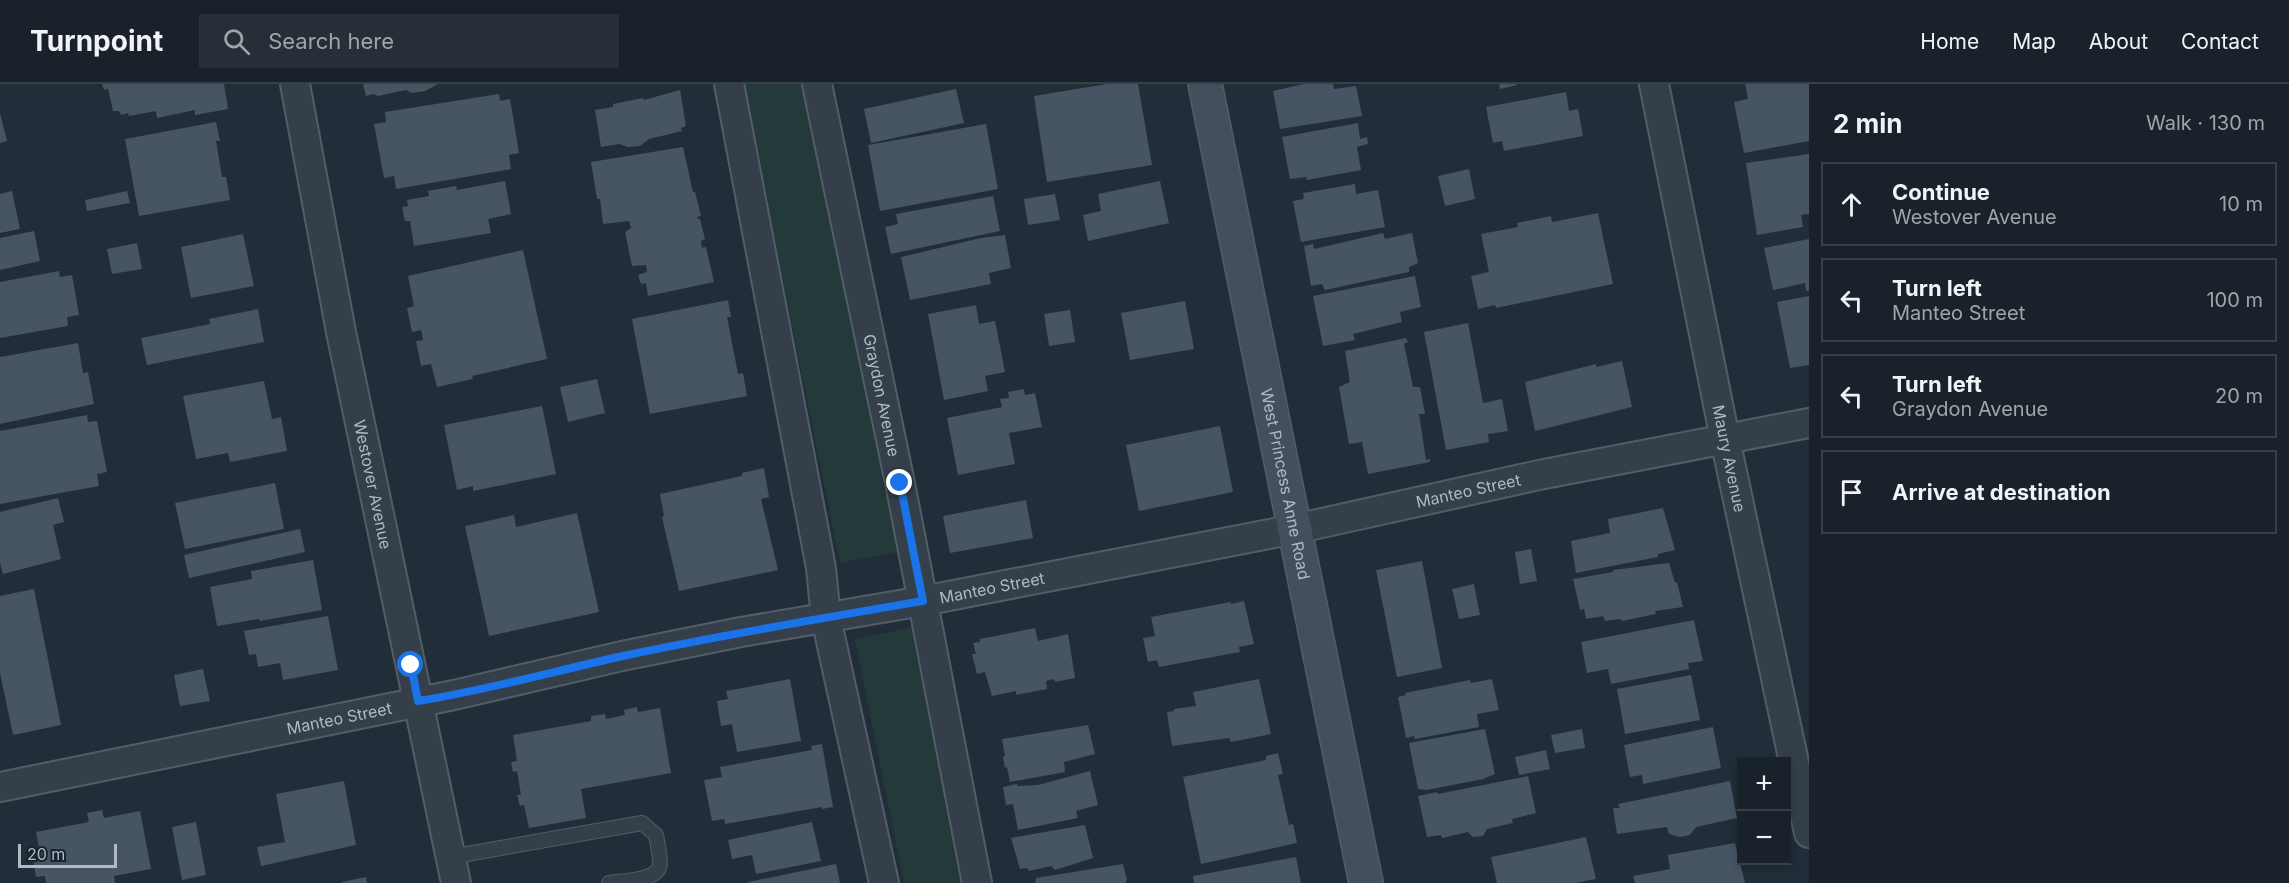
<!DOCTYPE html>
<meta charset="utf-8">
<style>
body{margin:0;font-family:Inter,sans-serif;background:#262f37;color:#f1f3f6}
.controls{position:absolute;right:18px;bottom:18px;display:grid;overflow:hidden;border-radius:0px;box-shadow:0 3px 9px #0003}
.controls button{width:54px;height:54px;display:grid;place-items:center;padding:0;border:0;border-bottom:2px solid #373f47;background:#19222b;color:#f1f3f6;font:30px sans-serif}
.scale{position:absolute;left:18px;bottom:15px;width:99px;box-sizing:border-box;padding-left:6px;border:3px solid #b0bac6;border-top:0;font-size:16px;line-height:21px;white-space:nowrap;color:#b0bac6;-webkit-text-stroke:4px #1a242e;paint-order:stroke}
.stop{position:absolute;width:18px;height:18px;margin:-14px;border:4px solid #1a73e8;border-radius:50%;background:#fff}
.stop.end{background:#1a73e8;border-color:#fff;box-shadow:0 2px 6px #0008}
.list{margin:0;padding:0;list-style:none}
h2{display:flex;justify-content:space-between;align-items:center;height:78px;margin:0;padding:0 24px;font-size:26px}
h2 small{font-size:20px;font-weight:400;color:#9fa4a9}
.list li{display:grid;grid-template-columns:39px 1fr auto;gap:18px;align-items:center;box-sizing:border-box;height:84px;margin:0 12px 12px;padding:0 12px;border:2px solid #373f47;border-radius:0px}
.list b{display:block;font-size:22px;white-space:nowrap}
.list p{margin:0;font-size:20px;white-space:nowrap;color:#9fa4a9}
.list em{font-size:20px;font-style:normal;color:#9fa4a9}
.icon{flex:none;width:33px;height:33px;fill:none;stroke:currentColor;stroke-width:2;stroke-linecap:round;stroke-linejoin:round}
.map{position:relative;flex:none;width:1809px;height:799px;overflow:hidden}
header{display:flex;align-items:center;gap:36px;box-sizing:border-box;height:84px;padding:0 30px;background:#19222b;border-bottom:2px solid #373f47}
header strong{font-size:28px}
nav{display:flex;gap:33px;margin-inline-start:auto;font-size:21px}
.search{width:420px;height:54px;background:#262f37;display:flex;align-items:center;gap:15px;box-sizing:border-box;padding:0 21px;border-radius:0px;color:#9fa4a9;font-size:22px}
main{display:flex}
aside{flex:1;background:#19222b}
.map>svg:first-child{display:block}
.green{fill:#23393a}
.building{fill:#475563}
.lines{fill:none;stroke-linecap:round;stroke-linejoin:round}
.service-casing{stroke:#535d67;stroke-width:16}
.minor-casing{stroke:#535d67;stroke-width:32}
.secondary-casing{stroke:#535d67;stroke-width:36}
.service{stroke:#353f4a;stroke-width:14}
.minor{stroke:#353f4a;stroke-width:28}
.secondary{stroke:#434f5d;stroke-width:33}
.route{stroke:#1a73e8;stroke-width:8}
.labels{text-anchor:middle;stroke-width:6;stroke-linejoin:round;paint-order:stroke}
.street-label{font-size:16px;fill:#b0bac6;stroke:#1a242e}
</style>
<header>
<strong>Turnpoint</strong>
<div class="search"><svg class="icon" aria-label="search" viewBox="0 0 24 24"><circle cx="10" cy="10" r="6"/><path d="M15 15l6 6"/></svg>Search here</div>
<nav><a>Home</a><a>Map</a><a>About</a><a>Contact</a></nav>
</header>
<main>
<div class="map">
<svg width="1809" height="799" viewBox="0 0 1809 799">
<rect width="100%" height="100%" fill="#212d39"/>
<g class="green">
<polygon points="743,0 803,0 897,468 840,479"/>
<polygon points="914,543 966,799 904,799 855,555"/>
</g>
<g class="building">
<polygon points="102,0 224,0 228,25 195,31 195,26 157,34 156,27 129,32 128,29 121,31 119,27 113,27 108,5 104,6"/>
<polygon points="363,0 438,0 425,7 412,9 406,6 378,12 373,10 366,12"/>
<polygon points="1107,0 1138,0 1152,81 1047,98 1034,12"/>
<polygon points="1304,0 1333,0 1334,5 1356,2 1362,32 1280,45 1273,7"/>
<polygon points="1499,0 1517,0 1517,1 1500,5"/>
<polygon points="1745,0 1809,0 1809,57 1744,69 1734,18 1748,15"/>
<polygon points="956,5 964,39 871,59 864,25"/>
<polygon points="680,6 686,42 681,44 682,47 649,55 640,62 628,63 619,60 601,63 595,26 613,23 613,20 643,14 644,16"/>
<polygon points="1566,8 1569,27 1578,25 1583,52 1504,67 1502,57 1493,59 1486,23"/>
<polygon points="499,10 500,17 510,15 519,69 509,71 511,85 396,105 394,92 384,94 374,40 386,38 385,28"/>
<polygon points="0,29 7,57 0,59"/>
<polygon points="216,38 220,57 216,57 222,93 226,93 230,116 139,132 125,55"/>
<polygon points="1358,39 1360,55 1367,53 1368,60 1357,63 1361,86 1307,96 1306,93 1290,95 1282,53"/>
<polygon points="986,40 998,105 880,127 868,61"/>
<polygon points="683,63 693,108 695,108 701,132 697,133 698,135 700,135 705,155 701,157 702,164 706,163 714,198 648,212 646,199 641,200 638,191 647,188 646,181 632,182 625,148 631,144 629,137 603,140 600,115 597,115 591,78"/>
<polygon points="1809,70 1809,130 1801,131 1803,143 1757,151 1746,79"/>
<polygon points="1469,85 1475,115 1445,122 1438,92"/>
<polygon points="505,97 511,130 488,135 491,149 414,162 410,137 405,137 402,123 408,122 407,116 429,112 428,107 456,102 457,106"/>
<polygon points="1160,97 1169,139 1088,157 1083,131 1101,127 1098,110"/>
<polygon points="1355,100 1356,110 1378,106 1385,143 1301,158 1293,117 1304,115 1303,109"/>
<polygon points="12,107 20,145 0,149 0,110"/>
<polygon points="127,107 130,119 87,127 85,116"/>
<polygon points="1055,110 1060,136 1028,141 1024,115"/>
<polygon points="993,112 1000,147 891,170 885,143 898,140 896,130"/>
<polygon points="1598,129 1613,200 1496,224 1495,221 1478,225 1471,192 1489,188 1481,150 1518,143 1517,139 1551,132 1552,138"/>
<polygon points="34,147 40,177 0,186 0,154"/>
<polygon points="1383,149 1385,155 1412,149 1418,179 1409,183 1409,188 1325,206 1322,200 1311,202 1304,162 1313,160 1314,165"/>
<polygon points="243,150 254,202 191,214 181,163"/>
<polygon points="1005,151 1011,184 989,189 991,200 910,216 901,173 981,154"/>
<polygon points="1809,155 1809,207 1806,207 1805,199 1773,206 1764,164"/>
<polygon points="137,159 142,185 112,190 107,165"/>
<polygon points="523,166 547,275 472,292 473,295 437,303 431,280 421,282 416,257 423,256 421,246 412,248 407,224 414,222 408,192"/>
<polygon points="59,187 60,193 72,191 79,231 67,233 68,242 0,254 0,198"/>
<polygon points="1415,192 1421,223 1400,228 1402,238 1353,250 1355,256 1323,262 1313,212"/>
<polygon points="1809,212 1809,281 1790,284 1777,218"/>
<polygon points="728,216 731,233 727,233 738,290 743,289 747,312 650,330 632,235"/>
<polygon points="1185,217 1194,265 1130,276 1121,229"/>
<polygon points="976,221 979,240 995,237 1005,288 985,292 988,307 944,316 928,230"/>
<polygon points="258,225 264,258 147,281 141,254 210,240 209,235"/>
<polygon points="1070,226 1075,258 1049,262 1044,230"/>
<polygon points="1468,239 1483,319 1502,315 1508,347 1488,350 1489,358 1446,366 1424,248"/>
<polygon points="1406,254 1408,258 1404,260 1413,303 1420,303 1425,330 1419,330 1426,376 1430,375 1430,378 1368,390 1362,358 1349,360 1339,303 1350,298 1345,267"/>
<polygon points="78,259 83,289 88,288 94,320 0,340 0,273"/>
<polygon points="1622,277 1632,323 1535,347 1525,298 1596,280 1596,283"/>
<polygon points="597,295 605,329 568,338 560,303"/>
<polygon points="264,297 272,335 281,333 287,367 230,378 228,369 196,375 183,312"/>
<polygon points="1024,305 1025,311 1035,309 1042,343 1009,349 1015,380 958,391 947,334 1002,323 1000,315 1009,314 1008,308"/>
<polygon points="542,322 556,390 473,407 473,402 457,406 444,341"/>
<polygon points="87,331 88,338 97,337 107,388 97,390 99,402 0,420 0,347"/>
<polygon points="1220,342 1233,408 1139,427 1126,361"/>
<polygon points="764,384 769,413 761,415 778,486 679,507 662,433 664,432 660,410 742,392 742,389"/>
<polygon points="275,399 284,445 185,465 175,419"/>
<polygon points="58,414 64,438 53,441 61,475 3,490 0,479 0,428"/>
<polygon points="1026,416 1033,454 950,469 943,432"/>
<polygon points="1663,424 1675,466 1658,470 1658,473 1576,489 1571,457 1610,449 1608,435"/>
<polygon points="577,429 599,528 489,552 465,442 514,431 516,443"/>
<polygon points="300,445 305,468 189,494 184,471"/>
<polygon points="1531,465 1537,497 1520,500 1515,468"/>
<polygon points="313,476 322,526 260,537 259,535 217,542 210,503 252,495 251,487"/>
<polygon points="1422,477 1442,584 1397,593 1376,486"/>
<polygon points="1669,479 1675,499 1677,498 1683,523 1655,527 1656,530 1622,537 1621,535 1605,537 1603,532 1586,535 1584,525 1580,526 1573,495 1613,488 1613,486"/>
<polygon points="1474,500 1480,531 1459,535 1452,505"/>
<polygon points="34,505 61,641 13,651 0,589 0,512"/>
<polygon points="1244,517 1254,560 1239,563 1240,568 1159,583 1157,576 1148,578 1143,554 1155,552 1151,533 1231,518 1231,520"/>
<polygon points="328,532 338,586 283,596 280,579 258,583 256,570 249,571 244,547"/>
<polygon points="1694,536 1703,577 1688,579 1689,585 1611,600 1608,585 1587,589 1581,558"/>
<polygon points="1035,544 1038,557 1068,550 1075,594 1055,598 1054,595 1046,597 1047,605 1016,611 1016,607 992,612 985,588 977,590 972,570 976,570 973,559 980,558 980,555"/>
<polygon points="203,585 210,617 180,622 174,591"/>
<polygon points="1691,591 1700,636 1625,650 1617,605"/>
<polygon points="790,595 801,657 737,668 732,640 721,642 717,617 728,615 726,607"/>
<polygon points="1259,595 1271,650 1231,658 1229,654 1172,662 1167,628 1174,627 1174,625 1196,622 1193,608"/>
<polygon points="1492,595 1499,626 1477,630 1479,643 1415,655 1414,652 1406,654 1398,613 1406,611 1405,609 1470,596 1471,599"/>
<polygon points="637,623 638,628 660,624 671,689 581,705 586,734 529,744 524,721 520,722 517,711 521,711 517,687 513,688 511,678 517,677 513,651 591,637 591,632 605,630 606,635 625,631 624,626"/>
<polygon points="1088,641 1095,670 1064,678 1065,688 1010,698 1007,683 1005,684 1003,673 1005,672 1002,655"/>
<polygon points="1713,643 1721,684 1643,700 1642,691 1630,693 1624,661"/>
<polygon points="1485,645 1495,690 1483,695 1427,706 1418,705 1409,659"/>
<polygon points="1582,645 1585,664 1555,669 1551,651"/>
<polygon points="822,660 833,723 822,725 822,723 725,740 724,735 712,737 704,696 722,693 720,683 812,666 811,662"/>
<polygon points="1546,666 1550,685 1519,691 1515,673"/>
<polygon points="1278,669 1283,690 1278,691 1289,741 1293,740 1297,759 1201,780 1183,693 1266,676 1266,672"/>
<polygon points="1090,687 1098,721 1076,727 1078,734 1018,746 1013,720 1006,721 1003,703 1017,700 1017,702 1038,701"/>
<polygon points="1528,692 1536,729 1512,735 1513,739 1487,745 1483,752 1473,753 1468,748 1442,754 1441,751 1427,753 1418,712 1437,708 1438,710"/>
<polygon points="344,697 356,761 261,782 257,763 285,758 276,710"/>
<polygon points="1730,697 1737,734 1696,743 1690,751 1680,753 1669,750 1667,743 1617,750 1613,724 1620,724 1618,720"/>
<polygon points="102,726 104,734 140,727 151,785 114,792 115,799 46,799 45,792 36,793 33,775 41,774 36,748 89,738 87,729"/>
<polygon points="196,738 206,791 182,796 172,743"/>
<polygon points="812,738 821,777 756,790 752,771 732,775 728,756"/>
<polygon points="1085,741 1093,774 1055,786 1051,782 1029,787 1027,784 1020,785 1011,754"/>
<polygon points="1586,753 1596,795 1574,799 1497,799 1491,773"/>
<polygon points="1735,759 1745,799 1635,799 1633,792 1670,785 1668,771"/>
<polygon points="1296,773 1301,799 1194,799 1193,792"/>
<polygon points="836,780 840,799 748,799 748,798"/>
<polygon points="1123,780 1127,796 1125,799 1035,799 1036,794"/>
<polygon points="366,793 367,799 343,799 342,798"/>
</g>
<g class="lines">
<g class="service-casing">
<path id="service" d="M450,773L642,739L656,751C658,761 660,771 660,780C659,797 622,797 609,799"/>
</g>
<g class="minor-casing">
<g id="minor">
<path id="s1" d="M295,0L341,248L456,799"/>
<polyline points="729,0 821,484 826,534 884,799"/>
<path id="s2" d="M817,0L900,399L977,799"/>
<path id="s3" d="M1654,0L1725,355L1809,749"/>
<path id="s4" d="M0,703L454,611L622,572L741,548L923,517L1295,445L1539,391L1809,339"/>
</g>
</g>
<g class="secondary-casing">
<g id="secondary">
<path id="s5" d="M1205,0L1366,799"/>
</g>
</g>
<use href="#service" class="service"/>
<use href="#minor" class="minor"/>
<use href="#secondary" class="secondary"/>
</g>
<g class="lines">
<path class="route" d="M411,581L418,617C488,606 555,587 623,572C722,551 823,534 923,517L900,399"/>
</g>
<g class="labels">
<g class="street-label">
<text dy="6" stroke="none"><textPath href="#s2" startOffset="318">Graydon Avenue</textPath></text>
<text dy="6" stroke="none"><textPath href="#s3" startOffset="382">Maury Avenue</textPath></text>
<text dy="6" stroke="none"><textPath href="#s1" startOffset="408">Westover Avenue</textPath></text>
<text dy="6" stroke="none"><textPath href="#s5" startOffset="408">West Princess Anne Road</textPath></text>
<text dy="6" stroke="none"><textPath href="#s4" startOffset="1498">Manteo Street</textPath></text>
<text dy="6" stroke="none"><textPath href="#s4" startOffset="1012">Manteo Street</textPath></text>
<text dy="6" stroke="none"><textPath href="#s4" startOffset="346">Manteo Street</textPath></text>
</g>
</g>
</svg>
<div class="controls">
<button>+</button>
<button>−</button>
</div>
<div class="scale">20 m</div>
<div class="stop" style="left:411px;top:581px"></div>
<div class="stop end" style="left:900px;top:399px"></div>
</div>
<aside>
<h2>2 min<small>Walk · 130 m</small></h2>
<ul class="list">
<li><svg class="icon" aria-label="ahead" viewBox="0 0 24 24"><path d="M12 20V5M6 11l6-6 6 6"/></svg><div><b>Continue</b><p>Westover Avenue</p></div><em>10 m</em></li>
<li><svg class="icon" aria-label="left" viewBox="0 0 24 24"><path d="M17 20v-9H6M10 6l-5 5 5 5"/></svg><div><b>Turn left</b><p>Manteo Street</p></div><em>100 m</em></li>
<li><svg class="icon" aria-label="left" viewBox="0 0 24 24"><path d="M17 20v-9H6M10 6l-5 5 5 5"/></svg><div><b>Turn left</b><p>Graydon Avenue</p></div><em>20 m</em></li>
<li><svg class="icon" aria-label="arrive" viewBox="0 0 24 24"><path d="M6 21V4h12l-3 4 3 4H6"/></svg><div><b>Arrive at destination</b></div></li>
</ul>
</aside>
</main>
